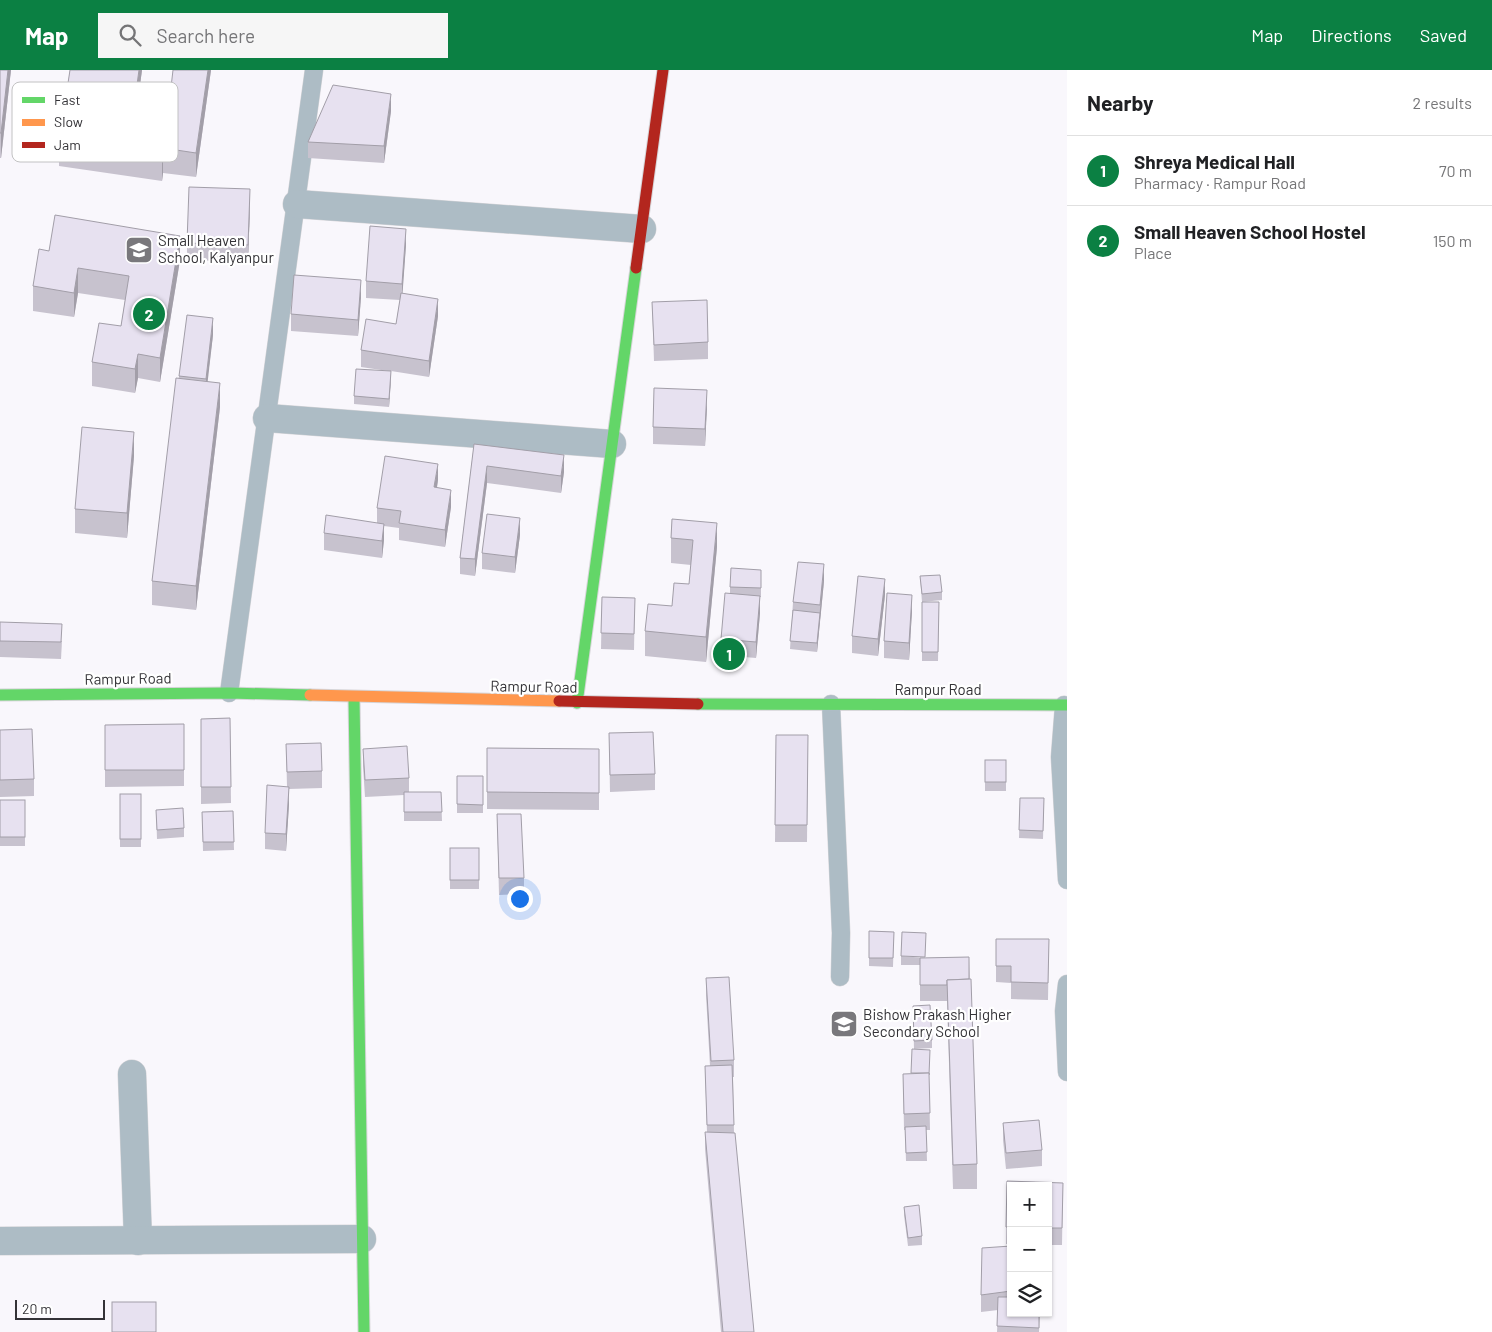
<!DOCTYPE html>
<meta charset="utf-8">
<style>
body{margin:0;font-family:Barlow,sans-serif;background:#f6f6f6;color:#202124}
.controls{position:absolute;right:15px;bottom:15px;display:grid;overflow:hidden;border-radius:0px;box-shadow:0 1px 4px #0004}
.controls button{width:45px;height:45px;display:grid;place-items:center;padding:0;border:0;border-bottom:1px solid #e0e0e0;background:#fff;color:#202124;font:25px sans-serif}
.scale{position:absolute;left:15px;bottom:12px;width:90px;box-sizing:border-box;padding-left:5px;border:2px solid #343337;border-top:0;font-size:14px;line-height:18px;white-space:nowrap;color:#343337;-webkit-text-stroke:4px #fff;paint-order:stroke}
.you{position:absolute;left:519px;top:828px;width:18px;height:18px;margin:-12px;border:4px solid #fff;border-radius:50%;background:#1a73e8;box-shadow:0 0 0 8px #1a73e833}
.badge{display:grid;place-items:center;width:32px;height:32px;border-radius:50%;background:#0b8043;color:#fff;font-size:16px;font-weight:700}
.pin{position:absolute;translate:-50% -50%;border:2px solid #fff;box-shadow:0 1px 5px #0006}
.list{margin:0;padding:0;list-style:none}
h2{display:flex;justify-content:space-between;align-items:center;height:65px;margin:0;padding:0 20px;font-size:21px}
h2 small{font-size:16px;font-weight:400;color:#757577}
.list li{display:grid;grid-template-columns:32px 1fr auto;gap:15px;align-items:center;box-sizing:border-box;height:70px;padding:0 20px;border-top:1px solid #e0e0e0}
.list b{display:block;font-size:19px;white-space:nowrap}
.list p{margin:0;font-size:16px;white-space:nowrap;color:#757577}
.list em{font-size:16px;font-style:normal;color:#757577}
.icon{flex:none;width:28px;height:28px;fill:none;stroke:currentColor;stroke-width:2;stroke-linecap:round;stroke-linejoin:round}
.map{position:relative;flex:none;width:1067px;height:1262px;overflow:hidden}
header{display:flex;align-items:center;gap:30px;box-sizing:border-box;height:70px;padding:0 25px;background:#0b8043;color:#fff}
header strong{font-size:24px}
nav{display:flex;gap:28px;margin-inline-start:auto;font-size:18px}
.search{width:350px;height:45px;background:#f6f6f6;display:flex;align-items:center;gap:12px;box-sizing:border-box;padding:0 18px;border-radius:0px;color:#757577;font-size:19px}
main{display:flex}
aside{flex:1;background:#fff}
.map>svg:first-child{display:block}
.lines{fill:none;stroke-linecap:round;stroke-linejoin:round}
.lane-casing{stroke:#d6d5d8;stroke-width:19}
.street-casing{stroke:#d6d5d8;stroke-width:29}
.fast-casing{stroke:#d6d5d8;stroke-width:13}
.slow-casing{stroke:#d6d5d8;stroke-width:13}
.jam-casing{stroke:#d6d5d8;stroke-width:13}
.lane{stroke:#adbcc5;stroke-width:18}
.street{stroke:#adbcc5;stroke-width:28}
.fast{stroke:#63d668;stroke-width:11}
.slow{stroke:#ff974d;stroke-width:11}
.jam{stroke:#b3261e;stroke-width:11}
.wall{fill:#c7c2ce}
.shaded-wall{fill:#a29ea8}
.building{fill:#e7e1f0;stroke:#a29ea8}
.labels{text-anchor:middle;stroke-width:4.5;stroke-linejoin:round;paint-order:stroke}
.poi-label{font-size:15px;fill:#343337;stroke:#fff;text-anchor:start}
.street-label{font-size:15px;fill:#343337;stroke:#fff}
.key{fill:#fff;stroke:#c2c2c3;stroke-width:1}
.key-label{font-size:14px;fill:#343337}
</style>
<header>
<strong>Map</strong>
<div class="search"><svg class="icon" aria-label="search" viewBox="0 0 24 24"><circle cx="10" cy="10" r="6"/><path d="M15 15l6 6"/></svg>Search here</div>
<nav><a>Map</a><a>Directions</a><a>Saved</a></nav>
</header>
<main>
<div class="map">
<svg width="1067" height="1262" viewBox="0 0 1067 1262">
<rect width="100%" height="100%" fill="#f9f7fc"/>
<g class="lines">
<g class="lane-casing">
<g id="lane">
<polyline points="229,623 314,0"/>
<polyline points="831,634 841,863 840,907"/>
<polyline points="1064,635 1060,687 1067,810"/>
<polyline points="1067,914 1064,941 1067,1002"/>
</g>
</g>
<g class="street-casing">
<g id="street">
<polyline points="297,134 642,159"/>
<polyline points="267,348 612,374"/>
<polyline points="132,1004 138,1171"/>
<polyline points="0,1171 362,1169"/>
</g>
</g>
<g class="fast-casing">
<g id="fast">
<polyline points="0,625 229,623 310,625"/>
<polyline points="354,628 364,1262"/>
<polyline points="577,633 636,198"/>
<polyline points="698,634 1067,635"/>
</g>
</g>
<g class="slow-casing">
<polyline id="slow" points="310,625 559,631"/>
</g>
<g class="jam-casing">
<g id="jam">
<polyline points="636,198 663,0"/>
<polyline points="559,631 698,634"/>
</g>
</g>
<use href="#lane" class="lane"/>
<use href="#street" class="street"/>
<use href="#fast" class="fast"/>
<use href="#slow" class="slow"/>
<use href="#jam" class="jam"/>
</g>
<g class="wall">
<polygon points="0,0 11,0 1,88 0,88"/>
<polygon points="70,0 142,0 139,22 170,26 211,0 196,107 163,103 162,111 59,96 59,72"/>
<polygon points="391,41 384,93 308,88 308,72"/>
<polygon points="250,136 248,192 187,190 187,173"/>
<polygon points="406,175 402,224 438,246 429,307 391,301 389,337 354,334 354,326 388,301 361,297 361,280 396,254 400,230 366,228 366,211"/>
<polygon points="49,181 180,190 160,312 138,308 135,323 92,316 92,292 121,256 125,230 78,223 74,247 33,241 33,216"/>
<polygon points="361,227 358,266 291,261 291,244"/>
<polygon points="652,232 708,272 708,289 654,291"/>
<polygon points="213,265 207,312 220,337 196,540 152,535 152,511 179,306"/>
<polygon points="707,336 705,376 653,374 653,357"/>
<polygon points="474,374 564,402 561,423 487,413 475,506 460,504 460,488"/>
<polygon points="134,386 127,468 75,463 75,439"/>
<polygon points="438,410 437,418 451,437 445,477 399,470 399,458 384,456 384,470 382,488 324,480 324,463 377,453 377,438"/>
<polygon points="672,449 717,477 706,592 645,586 645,561 672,536 689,514 691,495 671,493 671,468"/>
<polygon points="520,465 515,503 482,499 482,483"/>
<polygon points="761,500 761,527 760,527 760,543 756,588 721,585 721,569 730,523 730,517"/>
<polygon points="920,506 942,522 942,530 922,532"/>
<polygon points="824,511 817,582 790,579 793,532"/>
<polygon points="885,525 878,586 852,583 852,566"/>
<polygon points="602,527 635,528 634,580 601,579"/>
<polygon points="922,532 939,532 938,591 922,591"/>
<polygon points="912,541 909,590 884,588 884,571"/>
<polygon points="0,552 62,571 61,589 0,587"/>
<polygon points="230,648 231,733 201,734 201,649"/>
<polygon points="184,654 184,716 105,717 105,655"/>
<polygon points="0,660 34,709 34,726 0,727"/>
<polygon points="609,663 655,704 655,720 610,722"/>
<polygon points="776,665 808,665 807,772 775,772"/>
<polygon points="286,674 322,701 322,718 289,719 289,734 286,781 265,779 265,763 287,717"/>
<polygon points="487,678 599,679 599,740 487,739"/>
<polygon points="363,679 409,708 409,722 441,722 442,751 404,751 404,725 365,727 363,696"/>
<rect x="985" y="690" width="21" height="31"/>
<rect x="457" y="706" width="26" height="37"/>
<rect x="120" y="724" width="21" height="53"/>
<polygon points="1020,728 1044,728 1043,769 1019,768"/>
<rect x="0" y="730" width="25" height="46"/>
<polygon points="156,740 184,758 184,767 157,769"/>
<polygon points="233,741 234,780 203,781 202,742"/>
<polygon points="497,744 524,808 524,824 499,825"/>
<rect x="450" y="778" width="29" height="41"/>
<polygon points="869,861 894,862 893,897 869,896"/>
<polygon points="996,869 1049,869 1048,930 1011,929 1011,913 996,912"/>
<polygon points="901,886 925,888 969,887 977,1094 977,1119 953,1119 947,931 920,931 920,895 901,895"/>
<polygon points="706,908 734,990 734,1007 733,1007 734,1063 754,1262 721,1262 705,1079 705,1062 707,1063 705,996 710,996 706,925"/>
<polygon points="913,936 932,970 932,978 914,979"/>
<polygon points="903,1004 929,1010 930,1060 926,1060 927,1091 906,1091 905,1060 904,1060"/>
<polygon points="1003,1053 1042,1080 1042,1096 1006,1099 1003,1070"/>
<polygon points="1007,1111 1063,1113 1062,1175 1048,1175 1048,1116 1011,1116 1011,1174 1006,1174"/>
<polygon points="904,1137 922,1166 922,1175 908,1176 904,1145"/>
<polygon points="1011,1176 1011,1243 1040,1243 1039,1262 997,1262 998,1240 981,1242 981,1225"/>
</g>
<g class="shaded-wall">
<polygon points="8,0 11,0 1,88 1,63"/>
<polygon points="139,0 142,0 136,46 136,22"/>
<polygon points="208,0 211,0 196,107 196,83"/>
<polygon points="391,24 391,41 384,93 384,76"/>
<polygon points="163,78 163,103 162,111 162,86"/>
<polygon points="250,119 250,136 248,192 248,175"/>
<polygon points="406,159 406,175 402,231 402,214"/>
<polygon points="180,166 180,190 160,312 160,288"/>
<polygon points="78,198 78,223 74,247 74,223"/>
<polygon points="361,210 361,227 358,266 358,250"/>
<polygon points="438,229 438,246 429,307 429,291"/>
<polygon points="213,248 213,265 206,326 206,309"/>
<polygon points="138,284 138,308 135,323 135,299"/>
<polygon points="391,301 391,310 389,337 389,329"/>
<polygon points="220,313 220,337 196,540 196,516"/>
<polygon points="707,320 707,336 705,376 705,359"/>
<polygon points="134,362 134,386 127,468 127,443"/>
<polygon points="564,385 564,402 561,423 561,406"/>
<polygon points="438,394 438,410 434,434 434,417"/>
<polygon points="487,396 487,413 475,506 475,489"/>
<polygon points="451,420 451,437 445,477 445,460"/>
<polygon points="520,448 520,465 515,503 515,487"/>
<polygon points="717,453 717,477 706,592 706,567"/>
<polygon points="384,454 384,470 382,488 382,471"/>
<polygon points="824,494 824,511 817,582 817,573"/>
<polygon points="885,509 885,525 878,586 878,569"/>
<polygon points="912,525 912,541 909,590 909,573"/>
<polygon points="760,526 760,543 756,588 756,572"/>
<polygon points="289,717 289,734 286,781 286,764"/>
</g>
<g class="building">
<polygon points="0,0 8,0 1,63 0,63"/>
<polygon points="70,0 139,0 136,22 170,26 173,0 208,0 196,83 163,78 162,86 59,72"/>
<polygon points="333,15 391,24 384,76 308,72"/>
<polygon points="189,117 250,119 248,175 187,173"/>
<polygon points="55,145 180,166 160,288 138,284 135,299 92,292 99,253 121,256 129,206 78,198 74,223 33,216 39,179 49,181"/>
<polygon points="370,156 406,159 402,214 366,211"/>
<polygon points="294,205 361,210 358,250 291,244"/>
<polygon points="401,223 438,229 429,291 361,280 366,249 396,254"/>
<polygon points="707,230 708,272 654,275 652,232"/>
<polygon points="187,245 213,248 206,309 179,306"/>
<polygon points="356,299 391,301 389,329 354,326"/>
<polygon points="176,308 220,313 196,516 152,511"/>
<polygon points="654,318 707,320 705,359 653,357"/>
<polygon points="82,357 134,362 127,443 75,439"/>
<polygon points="474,374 564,385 561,406 487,396 475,489 460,488"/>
<polygon points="385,386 438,394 434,417 451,420 445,460 399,453 401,441 377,438"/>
<polygon points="487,444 520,448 515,487 482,483"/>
<polygon points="326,445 384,454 382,471 324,463"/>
<polygon points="672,449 717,453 706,567 645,561 648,534 672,536 674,513 689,514 693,470 671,468"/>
<polygon points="798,492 824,494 820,535 793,532"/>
<polygon points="731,498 761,500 761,518 730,517"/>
<polygon points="940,505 942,522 922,524 920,506"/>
<polygon points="858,506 885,509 878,569 852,566"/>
<polygon points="725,523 760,526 756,572 721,569"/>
<polygon points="887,523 912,525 909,573 884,571"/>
<polygon points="602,527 635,528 634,564 601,563"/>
<polygon points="922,532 939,532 938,582 922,582"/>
<polygon points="793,540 820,543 817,573 790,571"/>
<polygon points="0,552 62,554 61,572 0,571"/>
<polygon points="230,648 231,717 201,717 201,649"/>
<polygon points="184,654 184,700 105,700 105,655"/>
<polygon points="32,659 34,709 0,710 0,660"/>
<polygon points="653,662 655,704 610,705 609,663"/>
<polygon points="776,665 808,665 807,755 775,755"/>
<polygon points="321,673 322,701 287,702 286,674"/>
<polygon points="407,676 409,708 365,710 363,679"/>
<polygon points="487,678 599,679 599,723 487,722"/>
<rect x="985" y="690" width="21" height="22"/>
<polygon points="457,706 483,706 483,735 457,734"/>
<polygon points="267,715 289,717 286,764 265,763"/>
<polygon points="404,722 441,722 442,742 404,742"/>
<rect x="120" y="724" width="21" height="45"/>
<polygon points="1020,728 1044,728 1043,761 1019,760"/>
<rect x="0" y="730" width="25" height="37"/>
<polygon points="183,738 184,758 157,760 156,740"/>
<polygon points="233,741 234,772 203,772 202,742"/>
<polygon points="497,744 521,744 524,808 499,808"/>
<rect x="450" y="778" width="29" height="32"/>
<polygon points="869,861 894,862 893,888 869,888"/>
<polygon points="902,862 926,863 925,887 901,886"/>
<polygon points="996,869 1049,869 1048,913 1011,912 1011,896 996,896"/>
<polygon points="969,887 969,909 947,910 947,915 920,915 920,888"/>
<polygon points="729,907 734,990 711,991 706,908"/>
<polygon points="971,909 977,1094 953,1095 947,910"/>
<polygon points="930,935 932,970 914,971 913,936"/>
<polygon points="912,979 930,980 929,1005 929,1003 911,1003"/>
<polygon points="732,995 734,1055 707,1055 705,996"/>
<polygon points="929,1003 930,1043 904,1044 903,1004"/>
<polygon points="1039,1050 1042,1080 1006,1083 1003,1053"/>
<polygon points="926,1056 927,1082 906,1083 905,1057"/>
<polygon points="705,1062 735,1063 754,1262 723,1262"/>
<polygon points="1007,1111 1063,1113 1062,1158 1048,1158 1048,1116 1011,1116 1011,1157 1006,1157"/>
<polygon points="919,1135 922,1166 908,1168 904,1137"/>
<polygon points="1011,1176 1011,1221 981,1225 982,1178"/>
<polygon points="998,1227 1011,1227 1011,1243 1039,1243 1039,1258 997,1256"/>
<rect x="112" y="1232" width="44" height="30"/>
</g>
<defs>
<g id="school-square" transform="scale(1.4375)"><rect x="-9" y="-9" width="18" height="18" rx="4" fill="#79787c" stroke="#fff"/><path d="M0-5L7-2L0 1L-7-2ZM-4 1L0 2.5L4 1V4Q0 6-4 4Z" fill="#fff"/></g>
</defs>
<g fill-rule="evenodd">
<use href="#school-square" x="139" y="180"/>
<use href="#school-square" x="844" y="954"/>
</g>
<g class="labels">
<g class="poi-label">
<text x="158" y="176">Small Heaven<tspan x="158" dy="17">School, Kalyanpur</tspan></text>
<text x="863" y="950">Bishow Prakash Higher<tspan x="863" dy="17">Secondary School</tspan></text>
</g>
<g class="street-label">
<text transform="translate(128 609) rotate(-1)" y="5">Rampur Road</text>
<text transform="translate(534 617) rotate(1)" y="5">Rampur Road</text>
<text x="938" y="625">Rampur Road</text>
</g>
</g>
<rect x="12" y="12" width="166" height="80" rx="8" class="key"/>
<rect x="22" y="27" width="23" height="6" fill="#63d668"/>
<rect x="22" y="49" width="23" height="7" fill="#ff974d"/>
<rect x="22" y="72" width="23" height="6" fill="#b3261e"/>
<g class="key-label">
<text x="54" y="35">Fast</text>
<text x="54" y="57">Slow</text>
<text x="54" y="80">Jam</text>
</g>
</svg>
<div class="controls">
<button>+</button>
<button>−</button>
<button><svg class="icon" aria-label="layers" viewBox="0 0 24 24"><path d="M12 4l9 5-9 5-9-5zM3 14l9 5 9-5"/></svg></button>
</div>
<div class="scale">20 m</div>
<div class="you"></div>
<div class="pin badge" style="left:729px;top:584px">1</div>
<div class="pin badge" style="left:149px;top:244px">2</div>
</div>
<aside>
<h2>Nearby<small>2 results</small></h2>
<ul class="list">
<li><span class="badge">1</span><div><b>Shreya Medical Hall</b><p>Pharmacy · Rampur Road</p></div><em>70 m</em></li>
<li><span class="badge">2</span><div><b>Small Heaven School Hostel</b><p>Place</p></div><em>150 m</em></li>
</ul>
</aside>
</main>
